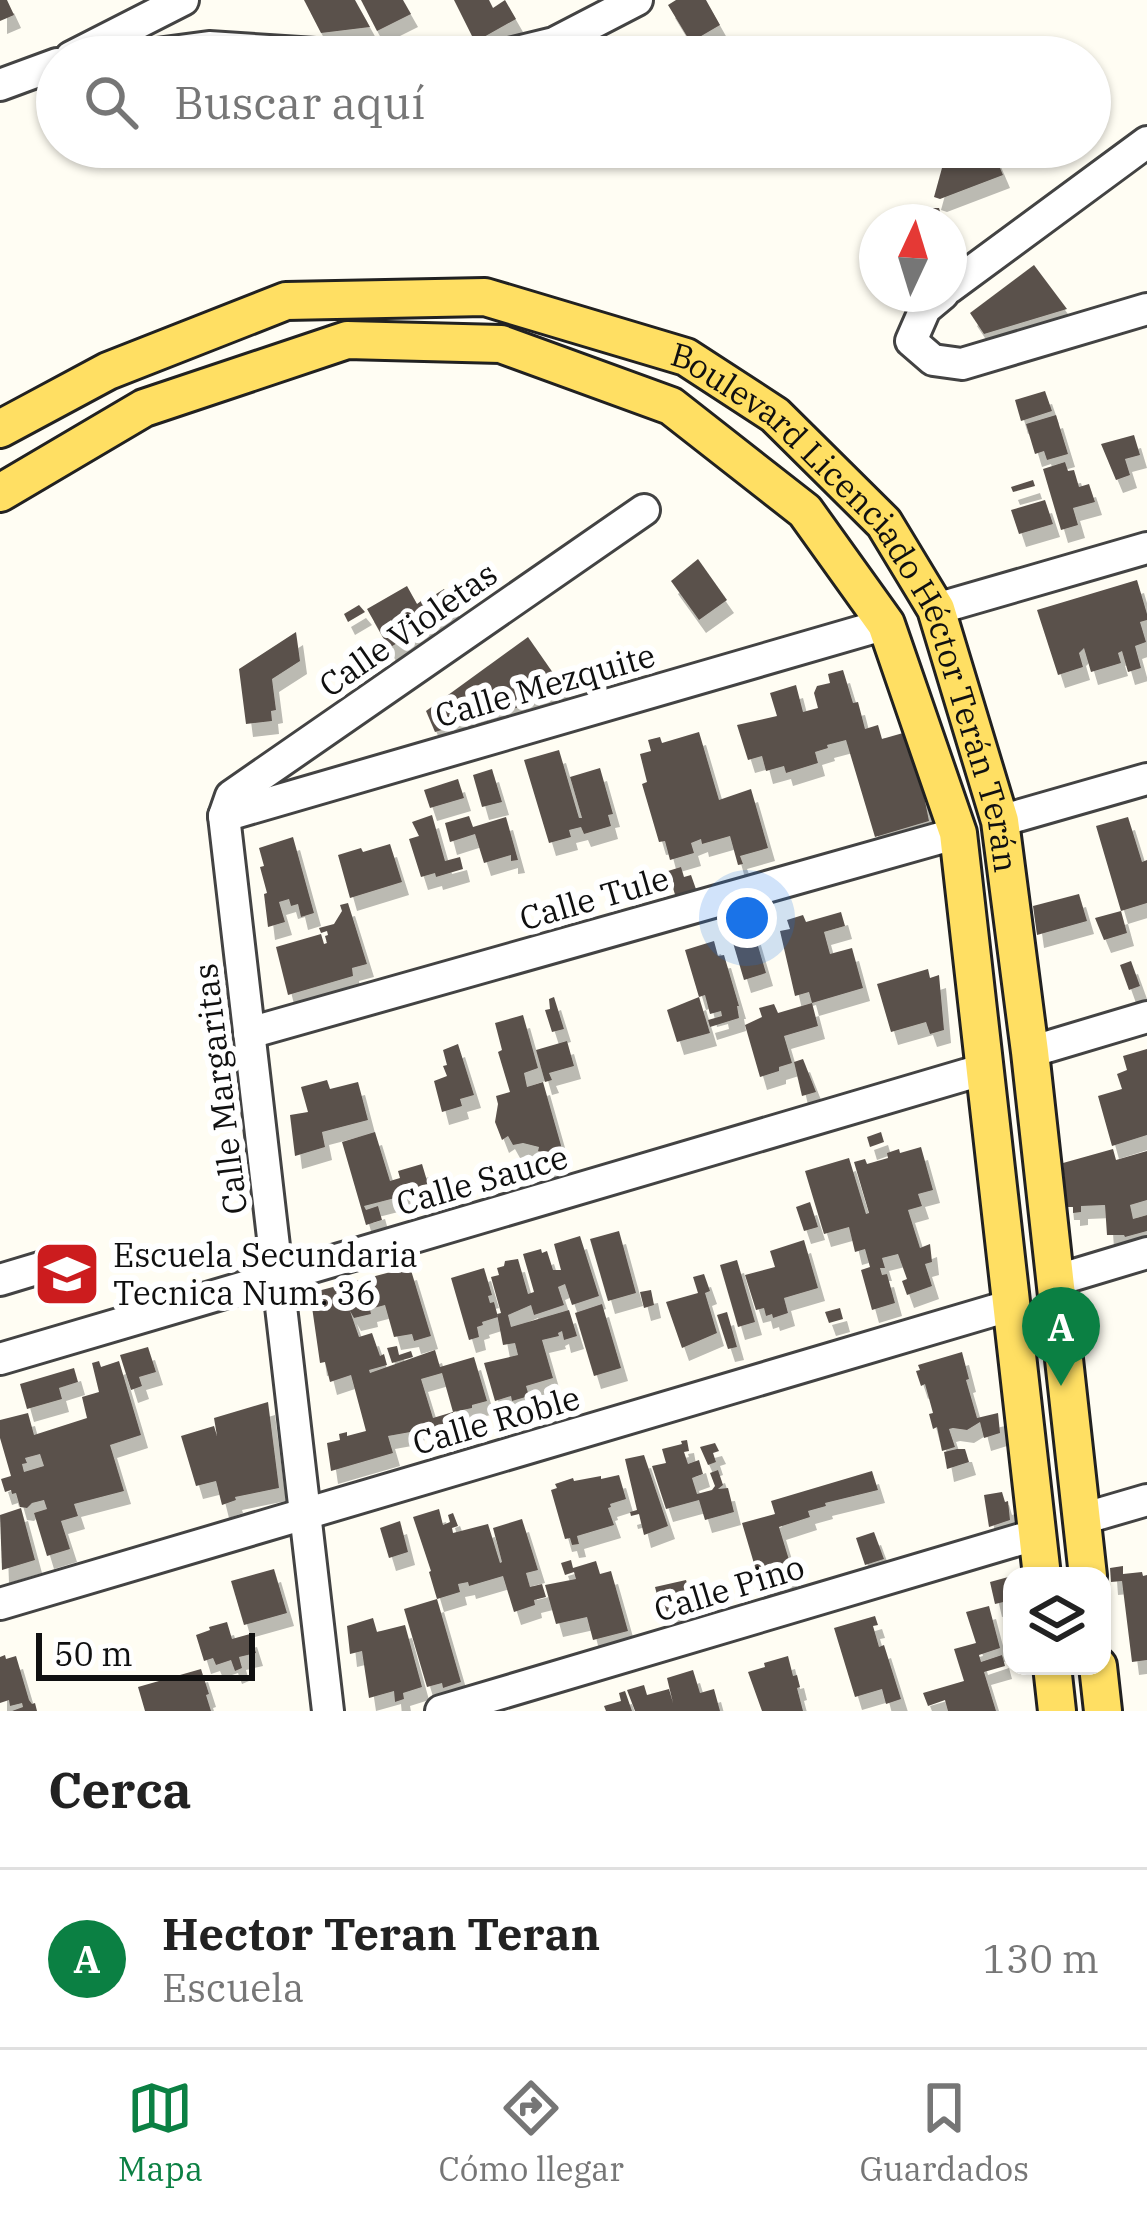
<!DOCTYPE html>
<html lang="es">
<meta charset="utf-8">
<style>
body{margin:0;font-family:"IBM Plex Serif",serif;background:#f6f6f6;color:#222}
.controls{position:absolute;right:36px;bottom:36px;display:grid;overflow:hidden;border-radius:24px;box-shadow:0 3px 9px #0004}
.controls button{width:108px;height:108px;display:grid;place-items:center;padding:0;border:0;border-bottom:3px solid #e0e0e0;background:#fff;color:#222;font:60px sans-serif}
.compass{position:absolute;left:859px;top:204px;width:108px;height:108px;border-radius:50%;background:#fff;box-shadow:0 3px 9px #0004;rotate:4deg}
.scale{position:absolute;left:36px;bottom:30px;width:219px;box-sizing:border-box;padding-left:12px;border:6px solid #101010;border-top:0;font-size:33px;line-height:42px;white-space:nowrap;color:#101010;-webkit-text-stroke:9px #fff;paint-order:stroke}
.you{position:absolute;left:747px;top:918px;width:42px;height:42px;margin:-30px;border:9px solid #fff;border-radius:50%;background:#1a73e8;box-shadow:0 0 0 18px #1a73e833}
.badge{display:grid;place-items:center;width:78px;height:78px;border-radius:50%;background:#0b8043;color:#fff;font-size:39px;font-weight:700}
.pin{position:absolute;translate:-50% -99px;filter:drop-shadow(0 3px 6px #0008)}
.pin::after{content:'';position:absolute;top:63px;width:42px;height:36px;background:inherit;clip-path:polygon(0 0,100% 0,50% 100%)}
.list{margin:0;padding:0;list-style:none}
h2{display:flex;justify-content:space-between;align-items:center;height:156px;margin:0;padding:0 48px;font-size:51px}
h2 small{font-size:39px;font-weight:400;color:#767676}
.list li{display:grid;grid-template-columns:78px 1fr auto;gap:36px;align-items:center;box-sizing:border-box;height:180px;padding:0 48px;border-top:3px solid #e0e0e0}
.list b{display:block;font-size:45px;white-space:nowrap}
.list p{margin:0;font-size:39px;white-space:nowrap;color:#767676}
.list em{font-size:39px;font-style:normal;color:#767676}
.icon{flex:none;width:66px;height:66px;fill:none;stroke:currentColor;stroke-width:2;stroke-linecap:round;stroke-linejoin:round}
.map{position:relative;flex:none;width:1147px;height:1711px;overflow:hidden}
.search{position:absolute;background:#fff;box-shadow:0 3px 9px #0004;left:36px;right:36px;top:36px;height:132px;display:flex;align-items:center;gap:30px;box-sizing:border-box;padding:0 42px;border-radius:66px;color:#767676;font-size:45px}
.sheet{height:336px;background:#fff}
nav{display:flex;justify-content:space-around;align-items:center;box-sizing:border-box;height:168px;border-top:3px solid #e0e0e0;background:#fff;font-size:33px;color:#767676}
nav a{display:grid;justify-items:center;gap:6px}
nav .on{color:#0b8043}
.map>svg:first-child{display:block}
.building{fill:#5a514b;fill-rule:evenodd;filter:url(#shadow)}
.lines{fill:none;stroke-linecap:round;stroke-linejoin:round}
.minor-casing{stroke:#434343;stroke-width:36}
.major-casing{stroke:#212121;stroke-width:42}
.minor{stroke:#fff;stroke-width:30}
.major{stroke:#ffdf63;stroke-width:36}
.labels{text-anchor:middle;stroke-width:12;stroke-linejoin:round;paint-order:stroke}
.street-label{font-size:33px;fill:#101010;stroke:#fff}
.poi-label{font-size:33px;fill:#101010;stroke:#fff;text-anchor:start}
</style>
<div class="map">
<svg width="1147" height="1711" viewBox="0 0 1147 1711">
<defs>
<filter id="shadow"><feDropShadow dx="7" dy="13" stdDeviation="0" flood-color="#0004"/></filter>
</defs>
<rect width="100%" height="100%" fill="#fffdf3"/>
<g class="building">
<polygon points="0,0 7,0 14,15 0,21"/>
<polygon points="304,0 355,0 370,27 321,33"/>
<polygon points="361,0 403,0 411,14 377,31"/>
<polygon points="454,0 489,0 493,8 505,0 516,19 475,42"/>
<polygon points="676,0 706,0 720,25 691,42 700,57 668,57 665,52 688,38 668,5"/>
<polygon points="970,147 991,147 1003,175 940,199 934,197 945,157"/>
<polygon points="932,208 939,208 943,222 928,222"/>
<polygon points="1034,265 1067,309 984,334 970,313"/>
<polygon points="1045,391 1052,411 1021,421 1015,400"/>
<polygon points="1056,415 1068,454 1047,460 1044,451 1035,454 1026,424"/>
<polygon points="1134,435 1140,455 1125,459 1130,475 1116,480 1101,444"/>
<polygon points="1065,462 1068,471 1074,470 1079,487 1089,484 1095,502 1073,508 1078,525 1061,530 1043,469"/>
<polygon points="1033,480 1035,486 1013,492 1011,487"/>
<polygon points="1045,500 1053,524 1019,534 1011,510"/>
<polygon points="698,559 727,600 699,620 671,581"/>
<polygon points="1137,580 1147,614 1147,620 1140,622 1146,642 1135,646 1141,668 1128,672 1122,651 1118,653 1121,663 1091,672 1084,648 1079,653 1083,667 1058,675 1037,610"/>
<polygon points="407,586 417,604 432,593 433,596 444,589 455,608 389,648 367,609"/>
<polygon points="359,605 365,612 348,622 344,614"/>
<polygon points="296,632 300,661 272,679 276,710 271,711 272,721 246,724 239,669"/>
<polygon points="528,637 567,693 435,732 426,711"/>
<polygon points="843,670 853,703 858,702 865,729 878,725 882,739 903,733 920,776 929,821 875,837 846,740 827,745 828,748 815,752 818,763 786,773 784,766 766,771 762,756 748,760 737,725 777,716 770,693 796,685 803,712 818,708 814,693 817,686 830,683 828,674"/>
<polygon points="699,732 719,800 751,789 768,848 740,856 743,864 738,865 730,836 702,844 701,839 691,843 694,853 670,860 665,841 659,842 642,784 647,782 640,754 651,751 648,740 660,737 662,743"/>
<polygon points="559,750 579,818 582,818 570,777 600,768 613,814 608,815 611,826 584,834 581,827 569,830 571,837 549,843 524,760"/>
<polygon points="492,769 502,802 482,807 473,775"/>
<polygon points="458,779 464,798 430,808 424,790"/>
<polygon points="432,815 445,861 460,857 463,869 436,877 435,873 421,877 409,839 419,836 412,822"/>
<polygon points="469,816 473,827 506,817 518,860 511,861 511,855 484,863 475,834 450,842 445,823"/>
<polygon points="1128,817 1142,862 1147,860 1147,903 1121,911 1127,933 1104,940 1095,918 1121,911 1096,826"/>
<polygon points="293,837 314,913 301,917 298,904 291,906 289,899 279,902 285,922 268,927 264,894 267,893 260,867 264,866 259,848"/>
<polygon points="390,844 402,882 350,898 338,855 361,848 363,852"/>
<polygon points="681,867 684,877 691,875 697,892 676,898 668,871"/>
<polygon points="1079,894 1087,921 1037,935 1033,906"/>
<polygon points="348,903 367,964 352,968 353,976 288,995 276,947 321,934 324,944 327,943 325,936 328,935 327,931 321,933 319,928 334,924 342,911 340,905"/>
<polygon points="841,912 845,926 824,932 830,954 852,948 863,988 812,1003 809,992 795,996 780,931 790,929 787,920 803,915 806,922"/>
<polygon points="753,929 766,973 744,980 731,936"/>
<polygon points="714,941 718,956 724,955 739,1006 737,1006 739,1018 710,1027 708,1020 722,1016 721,1011 710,1014 705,995 699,997 685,950"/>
<polygon points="1131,961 1140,986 1129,990 1120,965"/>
<polygon points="928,969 930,978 939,975 944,1030 930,1034 926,1022 891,1032 877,984"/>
<polygon points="554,997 564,1029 552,1032 545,1010 550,1009 549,999"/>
<polygon points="699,997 710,1033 677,1042 667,1010"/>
<polygon points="812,1003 818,1026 784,1036 792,1063 779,1067 779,1071 760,1077 745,1025 762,1017 759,1008 774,1004 778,1013"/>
<polygon points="523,1015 538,1068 524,1073 527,1087 543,1082 564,1156 550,1161 557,1168 549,1171 544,1153 538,1151 539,1147 523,1143 513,1145 508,1136 502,1140 495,1122 498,1104 496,1096 510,1092 498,1052 502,1050 495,1023"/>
<polygon points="567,1041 574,1066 549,1073 552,1080 545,1082 536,1050"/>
<polygon points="458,1044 474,1095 460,1099 462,1106 442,1112 434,1081 447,1076 443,1066 447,1065 443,1050"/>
<polygon points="1147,1049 1147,1135 1112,1146 1098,1096 1122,1089 1117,1074 1127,1070 1123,1056"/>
<polygon points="803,1059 816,1092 802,1096 794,1062"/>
<polygon points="327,1080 330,1089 358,1082 368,1120 322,1132 325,1147 295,1156 290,1115 308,1112 301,1087"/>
<polygon points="375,1132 390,1181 400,1178 398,1171 422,1164 428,1184 408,1190 407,1186 403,1188 404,1191 394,1193 395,1198 364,1206 366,1210 378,1206 382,1220 366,1225 342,1142"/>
<polygon points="881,1132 884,1142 870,1147 867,1137"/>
<polygon points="921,1147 933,1190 918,1194 922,1206 908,1210 920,1248 930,1244 932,1262 925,1264 932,1286 907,1295 902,1281 907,1279 898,1254 882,1258 885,1268 880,1268 882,1275 887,1274 895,1303 872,1310 861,1270 870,1267 865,1249 855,1252 849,1227 824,1234 805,1171 849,1158 866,1214 869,1213 854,1162 865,1159 867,1164 888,1158 887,1153 899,1149 900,1153"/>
<polygon points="1113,1149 1116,1160 1147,1151 1147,1200 1130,1205 1133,1219 1147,1215 1147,1231 1125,1237 1124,1235 1107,1235 1105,1205 1081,1206 1081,1212 1073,1213 1073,1207 1067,1207 1063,1163"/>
<polygon points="810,1202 818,1227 804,1231 796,1207"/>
<polygon points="619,1231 636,1293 608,1301 590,1239"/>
<polygon points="580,1236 599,1296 572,1305 565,1284 558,1287 564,1305 534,1315 531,1305 508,1315 511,1327 569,1310 577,1336 564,1340 562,1331 558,1333 559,1336 542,1340 553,1378 526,1386 529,1396 512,1401 511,1396 495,1401 484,1363 518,1355 515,1343 503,1345 497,1314 501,1313 491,1277 499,1275 497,1268 504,1266 505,1261 518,1259 528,1294 534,1292 523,1254 541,1249 542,1253 547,1251 553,1270 561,1270 554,1244"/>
<polygon points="804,1240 818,1288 784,1298 788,1313 773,1318 772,1314 766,1316 764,1308 756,1310 745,1275 775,1267 770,1251"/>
<polygon points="737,1260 755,1322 738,1327 720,1265"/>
<polygon points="410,1267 431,1336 414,1341 412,1334 394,1337 385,1305 370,1309 371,1314 354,1318 350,1311 359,1337 372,1333 380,1356 384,1354 387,1365 369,1370 370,1373 435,1350 440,1367 474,1357 487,1401 472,1405 472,1408 453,1412 442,1373 421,1379 433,1418 453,1412 459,1434 436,1440 431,1423 415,1428 416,1431 388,1436 393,1453 331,1471 327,1443 340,1440 339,1434 347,1432 347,1436 366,1431 351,1375 330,1382 325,1362 320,1363 310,1293"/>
<polygon points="484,1268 492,1295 488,1296 490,1303 494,1302 498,1317 482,1322 483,1325 477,1327 479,1337 469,1340 451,1278"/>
<polygon points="704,1274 710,1291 705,1293 717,1333 682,1348 666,1302 698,1293 693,1277"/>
<polygon points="651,1290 654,1305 644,1308 640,1292"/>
<polygon points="602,1304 621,1368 594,1376 575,1313"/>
<polygon points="840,1308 843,1319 829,1323 825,1312"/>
<polygon points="727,1312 737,1347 728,1349 717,1315"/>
<polygon points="397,1346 399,1355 411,1351 413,1357 392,1363 387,1348"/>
<polygon points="148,1347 156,1372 139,1377 142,1386 131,1390 120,1355"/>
<polygon points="962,1352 969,1379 966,1380 977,1418 998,1413 1000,1433 984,1438 980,1422 967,1430 953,1428 949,1429 955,1447 942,1451 937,1427 933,1429 929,1414 933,1413 925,1384 921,1386 916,1371 920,1370 918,1365"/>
<path d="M99,1361L101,1367L119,1361L141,1435L110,1445L124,1491L74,1504L78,1516L61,1521L70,1549L47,1556L34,1513L47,1509L44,1500L32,1503L27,1508L20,1507L16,1493L12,1494L11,1490L5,1492L1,1479L11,1476L0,1438V1420L28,1413L34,1435L87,1418L82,1397L99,1392L92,1363ZM40,1454L44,1466L24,1472L22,1464L27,1463L25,1458Z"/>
<polygon points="74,1368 78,1382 59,1388 62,1399 27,1409 20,1384"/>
<polygon points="268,1402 279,1488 235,1497 236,1500 222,1505 216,1481 196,1486 181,1436 214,1426 217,1436 214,1418"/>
<polygon points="687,1440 689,1451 684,1452 688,1464 699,1460 703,1474 692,1478 697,1494 712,1490 715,1486 710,1473 718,1470 723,1485 718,1489 728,1488 734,1512 705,1520 699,1500 666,1509 652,1466 666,1463 662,1449 682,1444 681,1441"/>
<polygon points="715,1443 719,1451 713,1453 716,1462 708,1465 700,1447"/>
<polygon points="957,1449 965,1449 969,1462 947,1469 944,1452"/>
<polygon points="644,1455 668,1526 644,1535 639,1514 631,1516 630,1512 637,1510 625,1459"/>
<polygon points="872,1471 878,1490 825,1503 826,1506 808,1511 810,1517 779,1527 793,1573 780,1577 784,1588 763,1594 742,1523 775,1514 771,1501"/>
<polygon points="619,1475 626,1499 610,1504 611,1507 608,1508 614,1525 577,1536 579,1544 572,1545 570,1538 565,1539 551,1490 557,1488 555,1484 573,1478 574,1481 601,1476 601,1479"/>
<polygon points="1002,1492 1005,1502 1008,1501 1010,1520 989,1527 984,1495"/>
<polygon points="21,1508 35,1560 2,1570 0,1515"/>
<polygon points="439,1509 443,1525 450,1522 448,1515 453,1513 458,1526 452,1528 453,1533 488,1524 500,1563 502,1562 493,1528 522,1519 538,1570 526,1573 530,1587 542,1584 546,1597 534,1600 535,1605 514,1612 503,1576 469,1586 468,1582 458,1584 460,1592 437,1599 429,1572 431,1571 413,1517"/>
<polygon points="400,1521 408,1552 389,1558 380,1528"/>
<polygon points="874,1532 884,1559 865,1565 856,1538"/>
<polygon points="571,1560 573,1568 596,1561 600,1574 611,1571 628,1631 593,1640 587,1617 556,1624 545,1585 576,1579 574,1572 565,1575 561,1563"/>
<polygon points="1123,1566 1123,1574 1142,1572 1143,1576 1147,1575 1147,1660 1132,1662 1122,1581 1111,1582 1110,1568"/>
<polygon points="274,1569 287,1613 244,1625 231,1581"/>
<polygon points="1012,1576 1012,1600 995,1604 990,1582"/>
<polygon points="686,1580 692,1600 688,1601 692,1614 664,1622 655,1587"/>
<polygon points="437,1599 461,1682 443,1688 442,1683 427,1687 404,1609"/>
<polygon points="989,1606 1000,1648 979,1655 981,1662 1002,1655 1005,1666 984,1672 996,1711 948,1711 945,1700 928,1706 923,1693 964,1681 954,1649 976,1643 966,1612"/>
<polygon points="875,1616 878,1625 873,1626 879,1647 884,1645 901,1699 886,1704 882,1689 855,1697 834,1628"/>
<polygon points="373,1618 377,1632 405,1625 422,1687 403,1693 404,1699 395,1702 394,1691 369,1698 362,1651 350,1654 347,1626"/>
<polygon points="227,1622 232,1639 250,1634 256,1653 239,1657 242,1668 235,1671 231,1660 216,1665 213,1658 204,1661 196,1635 210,1630 209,1627"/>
<polygon points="5,1655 6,1659 16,1656 29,1700 32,1704 35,1703 37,1711 12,1711 23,1707 22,1703 10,1706 9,1700 0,1703 0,1657"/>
<polygon points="788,1656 793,1676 797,1675 800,1687 797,1688 803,1711 762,1711 748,1672 765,1667 764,1663"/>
<polygon points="201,1669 209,1694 206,1695 211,1711 145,1711 138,1687"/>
<polygon points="693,1670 700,1693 714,1689 720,1711 635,1711 627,1690 644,1685 647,1695 669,1689 673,1703 667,1678"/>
<polygon points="625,1691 632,1711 606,1711 604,1706 621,1701 619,1693"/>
</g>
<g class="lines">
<g class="minor-casing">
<g id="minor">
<polyline points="71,57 183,0"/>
<polyline points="134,57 209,47 362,57"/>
<polyline points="497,57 554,43 637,0"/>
<polyline points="0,85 57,64"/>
<polyline points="949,288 1147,142"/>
<polyline points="943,294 925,309 911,341 933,360 962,364 1147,309"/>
<polyline points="936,609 1147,548"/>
<polyline points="224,816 886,624"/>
<polyline points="1000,821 1147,779"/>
<polyline points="249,1033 958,833"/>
<polyline points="1030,1052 1147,1017"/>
<polyline points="0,1280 53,1264"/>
<polyline points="1054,1281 1147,1253"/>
<polyline points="0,1359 985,1069"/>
<polyline points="1082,1519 1147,1500"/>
<polyline points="0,1604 1012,1305"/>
<polyline points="328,1711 224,816 231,796 644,510"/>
<polyline points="441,1711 1038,1534"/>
</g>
</g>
<g class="major-casing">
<g id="major">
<path id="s1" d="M0,429L108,371L286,301L485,297L686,357L775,415L884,523L936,609L1000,821L1030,1052L1088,1576"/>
<polyline points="0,493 144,408 347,340 501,344 671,406 805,511 886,624 958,833 1042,1576"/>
<polyline points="1052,1666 1057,1711"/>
<polyline points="1098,1666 1103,1711"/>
</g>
</g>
<use href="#minor" class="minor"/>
<use href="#major" class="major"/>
</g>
<defs>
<g id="school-square" transform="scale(3.45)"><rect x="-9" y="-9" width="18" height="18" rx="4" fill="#cc1c1e" stroke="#fff"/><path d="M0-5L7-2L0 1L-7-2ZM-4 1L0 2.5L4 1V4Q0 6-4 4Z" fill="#fff"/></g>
</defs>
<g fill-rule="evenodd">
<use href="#school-square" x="67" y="1274"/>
</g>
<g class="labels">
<g class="street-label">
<text dy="12" stroke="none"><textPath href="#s1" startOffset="1032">Boulevard Licenciado Héctor Terán Terán</textPath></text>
<text transform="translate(408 629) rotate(-35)" y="12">Calle Violetas</text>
<text transform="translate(545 685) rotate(-16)" y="12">Calle Mezquite</text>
<text transform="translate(594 898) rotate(-16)" y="12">Calle Tule</text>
<text transform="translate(220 1089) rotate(-97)" y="12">Calle Margaritas</text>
<text transform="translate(482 1180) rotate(-16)" y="12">Calle Sauce</text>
<text transform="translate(496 1420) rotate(-16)" y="12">Calle Roble</text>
<text transform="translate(729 1588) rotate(-17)" y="12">Calle Pino</text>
</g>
<g class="poi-label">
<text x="113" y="1267">Escuela Secundaria<tspan x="113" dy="38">Tecnica Num. 36</tspan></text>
</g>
</g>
</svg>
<div class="controls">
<button><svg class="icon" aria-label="layers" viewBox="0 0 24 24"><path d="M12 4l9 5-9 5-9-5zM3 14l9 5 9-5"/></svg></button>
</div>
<svg class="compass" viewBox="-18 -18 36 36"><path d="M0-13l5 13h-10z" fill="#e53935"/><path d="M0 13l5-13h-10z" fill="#767676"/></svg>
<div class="scale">50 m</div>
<div class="you"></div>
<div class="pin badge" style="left:1061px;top:1386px">A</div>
<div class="search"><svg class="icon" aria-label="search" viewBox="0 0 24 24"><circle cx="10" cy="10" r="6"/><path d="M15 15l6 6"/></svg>Buscar aquí</div>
</div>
<section class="sheet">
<h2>Cerca<small></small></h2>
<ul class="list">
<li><span class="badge">A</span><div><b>Hector Teran Teran</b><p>Escuela</p></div><em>130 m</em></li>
</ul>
</section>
<nav>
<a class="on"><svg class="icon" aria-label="map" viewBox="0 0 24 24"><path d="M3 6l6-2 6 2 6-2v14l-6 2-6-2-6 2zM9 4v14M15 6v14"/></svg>Mapa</a>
<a><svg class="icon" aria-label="directions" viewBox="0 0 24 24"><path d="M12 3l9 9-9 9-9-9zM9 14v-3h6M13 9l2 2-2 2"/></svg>Cómo llegar</a>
<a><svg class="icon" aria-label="saved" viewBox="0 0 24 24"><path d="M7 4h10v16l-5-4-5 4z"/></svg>Guardados</a>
</nav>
